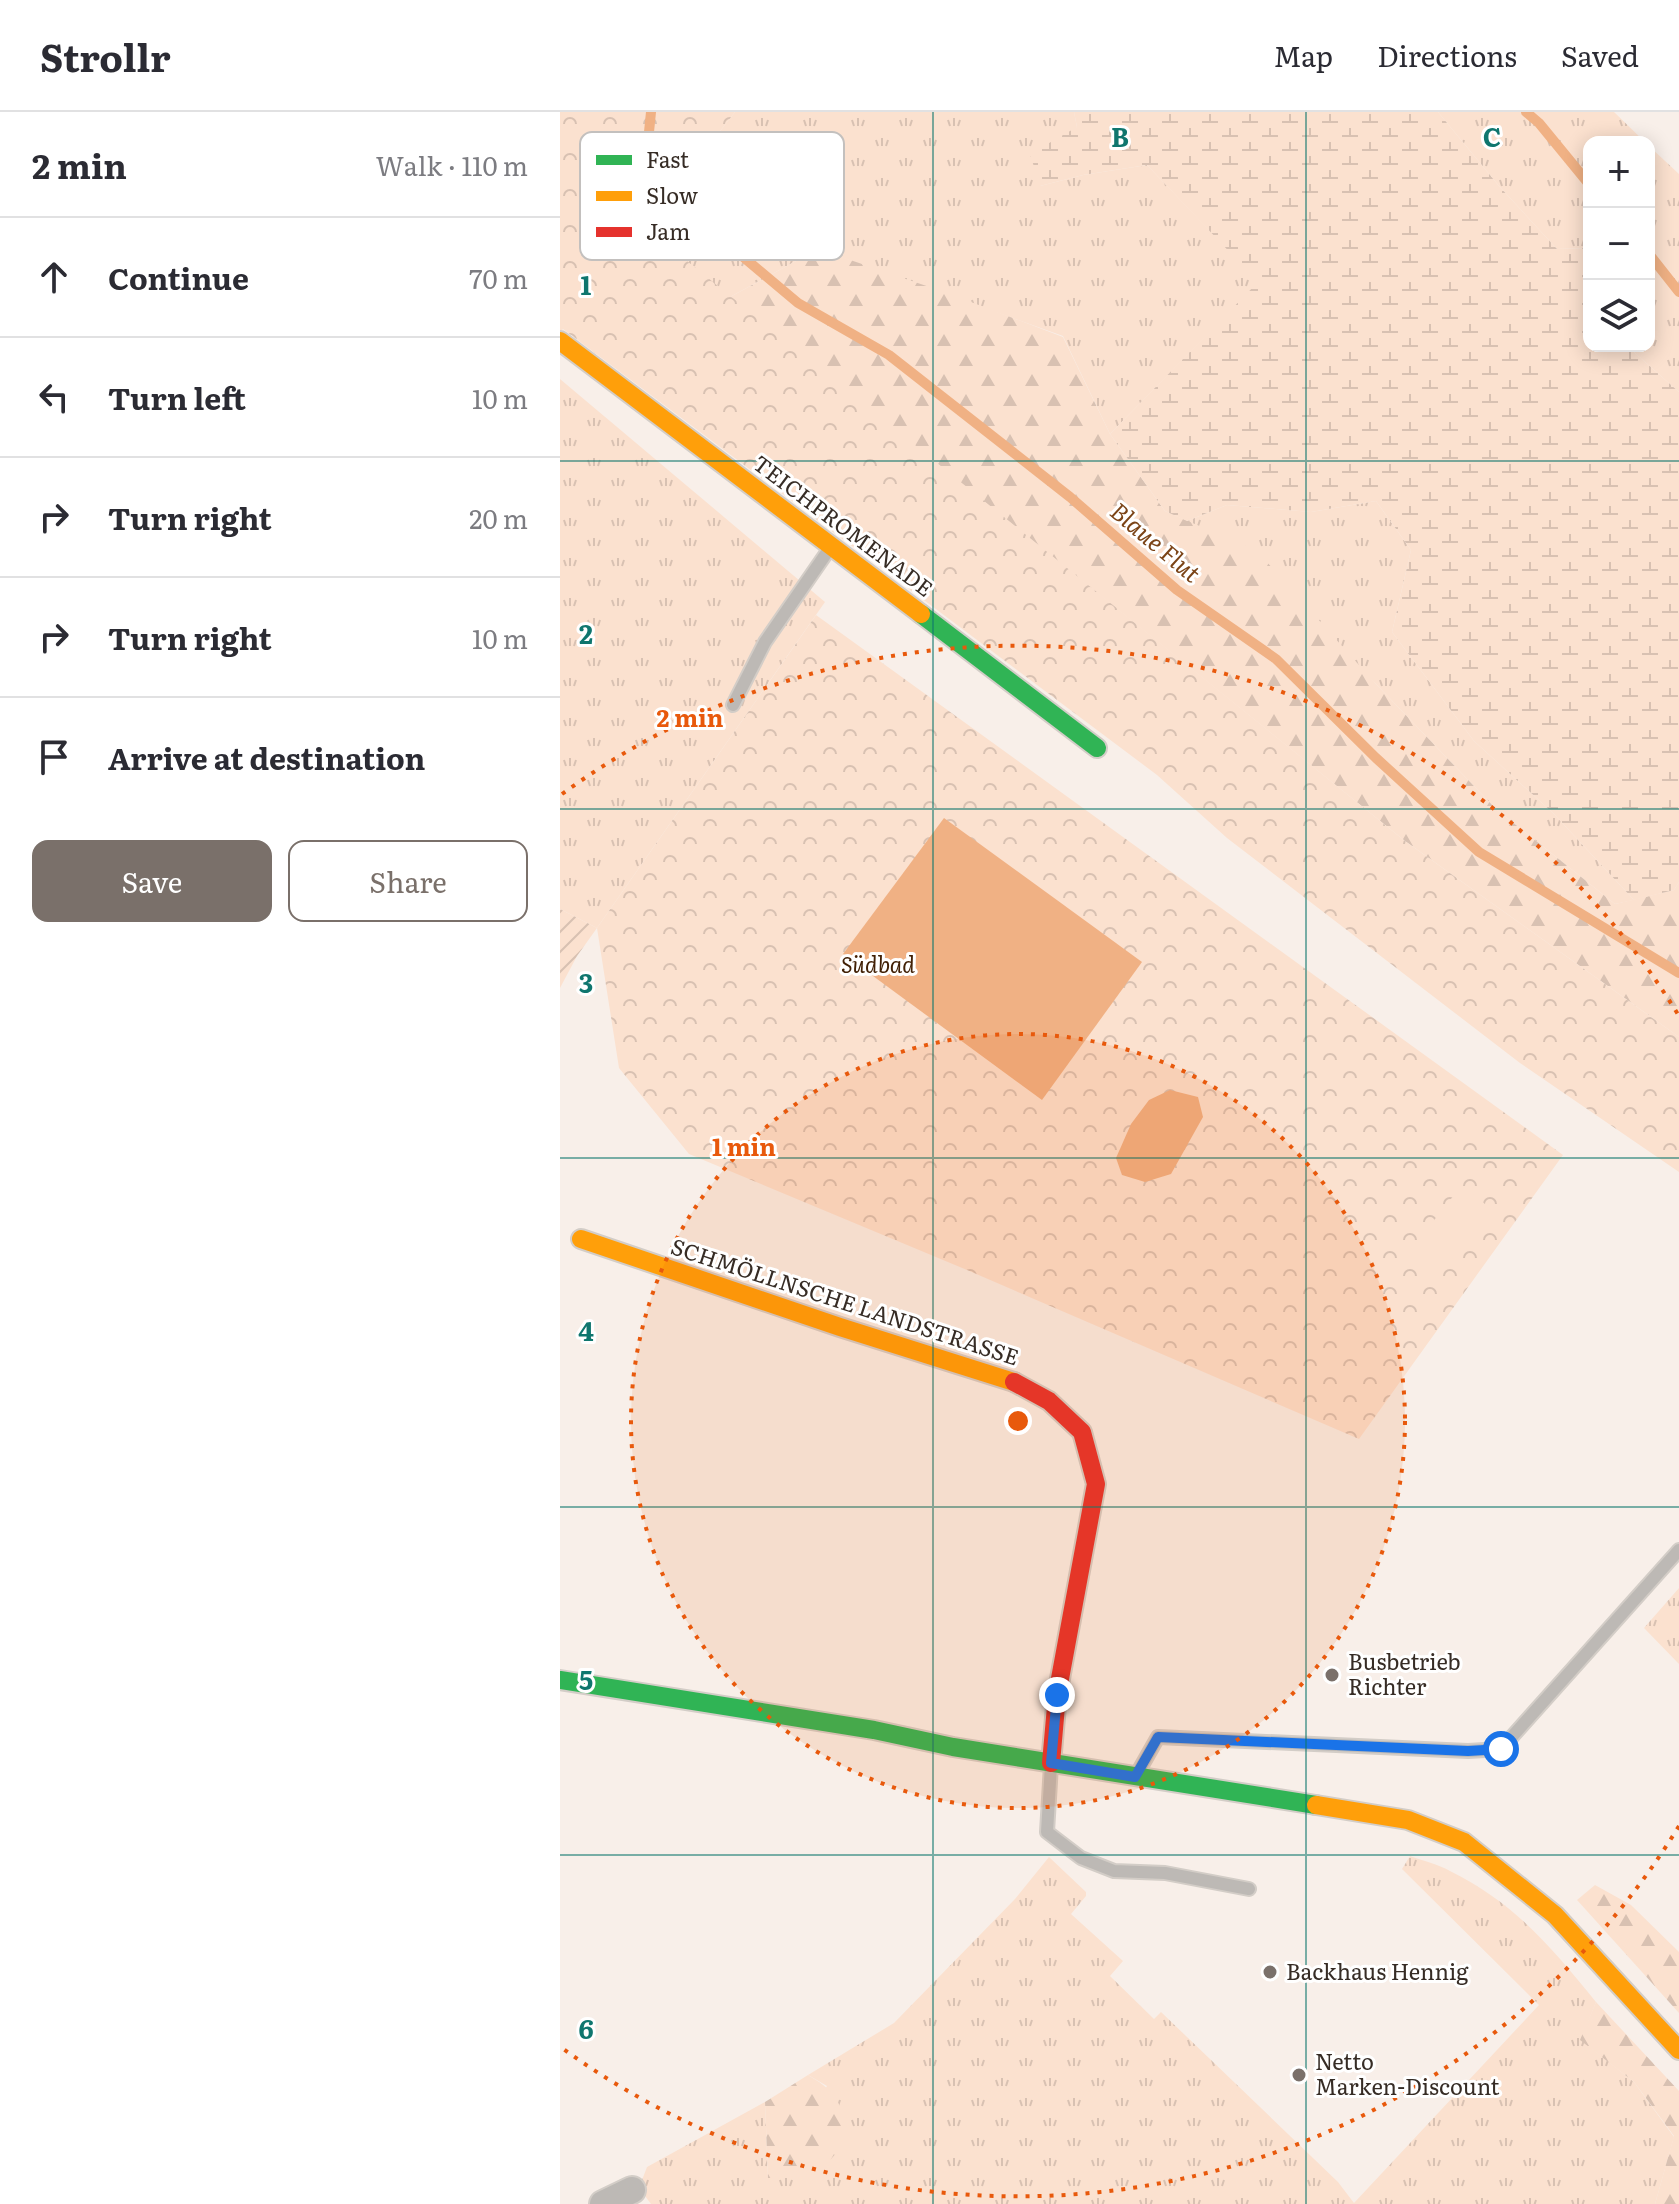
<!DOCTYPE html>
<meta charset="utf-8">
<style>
body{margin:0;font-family:Literata,serif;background:#f7f7f7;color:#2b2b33}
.controls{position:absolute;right:24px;top:24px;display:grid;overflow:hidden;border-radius:16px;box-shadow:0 4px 20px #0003}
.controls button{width:72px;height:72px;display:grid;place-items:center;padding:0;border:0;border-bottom:2px solid #e1e1e2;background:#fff;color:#2b2b33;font:40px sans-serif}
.stop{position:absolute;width:24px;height:24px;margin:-18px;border:6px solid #1a73e8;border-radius:50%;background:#fff}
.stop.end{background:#1a73e8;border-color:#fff;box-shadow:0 2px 8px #0008}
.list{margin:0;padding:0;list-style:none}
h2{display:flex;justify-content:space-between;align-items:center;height:104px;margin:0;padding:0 32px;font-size:34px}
h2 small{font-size:26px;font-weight:400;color:#7c7c81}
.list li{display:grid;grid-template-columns:52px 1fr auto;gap:24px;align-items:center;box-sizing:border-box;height:120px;padding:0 32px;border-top:2px solid #e1e1e2}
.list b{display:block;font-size:30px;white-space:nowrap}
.list em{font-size:26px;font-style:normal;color:#7c7c81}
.actions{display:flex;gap:16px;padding:24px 32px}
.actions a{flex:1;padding:18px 0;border:2px solid #7a706a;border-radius:16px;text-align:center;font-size:28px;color:#7a706a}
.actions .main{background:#7a706a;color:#fff}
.icon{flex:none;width:44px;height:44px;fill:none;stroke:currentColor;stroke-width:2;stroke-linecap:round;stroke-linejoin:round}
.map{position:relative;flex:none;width:1119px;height:2092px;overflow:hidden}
header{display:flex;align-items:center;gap:48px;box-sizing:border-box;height:112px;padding:0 40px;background:#fff;border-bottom:2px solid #e1e1e2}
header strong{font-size:38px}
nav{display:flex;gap:44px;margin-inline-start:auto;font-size:28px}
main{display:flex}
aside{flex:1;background:#fff}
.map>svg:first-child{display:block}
.grass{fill:url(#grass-tufts)}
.forest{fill:url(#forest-firs)}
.wetland{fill:url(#wetland-marsh)}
.park{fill:url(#park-crowns)}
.garden{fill:url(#garden-furrows)}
.pitch{fill:#fbe1cf}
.water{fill:#f0b184}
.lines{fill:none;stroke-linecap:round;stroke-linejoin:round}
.stream{stroke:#f0b184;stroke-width:10}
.lane-casing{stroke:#d3cdc7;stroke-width:16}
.street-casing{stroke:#d3cdc7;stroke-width:30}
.fast-casing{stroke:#d3cdc7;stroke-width:22}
.slow-casing{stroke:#d3cdc7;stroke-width:22}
.jam-casing{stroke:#d3cdc7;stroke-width:22}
.lane{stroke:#bdb9b5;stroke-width:12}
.street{stroke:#bdb9b5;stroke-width:26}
.fast{stroke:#30b455;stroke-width:18}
.slow{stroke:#ff9f0a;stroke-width:18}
.jam{stroke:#e5322d;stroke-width:18}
.route{stroke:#1a73e8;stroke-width:10}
.grid{fill:none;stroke:#0f766e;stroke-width:2;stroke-opacity:0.55}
.ring{fill:none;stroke:#e8590c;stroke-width:4;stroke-dasharray:4 8}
.poi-dot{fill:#7a706a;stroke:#fff;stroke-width:3}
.labels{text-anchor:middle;stroke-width:6;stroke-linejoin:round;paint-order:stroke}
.street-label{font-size:22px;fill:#362c25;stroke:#fff}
.park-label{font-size:22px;font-style:italic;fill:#412005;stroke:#fff}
.poi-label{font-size:22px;fill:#362c25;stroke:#fff;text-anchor:start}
.water-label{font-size:24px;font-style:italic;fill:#7b4417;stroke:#fff}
.key{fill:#fff;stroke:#c3c0be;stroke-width:2}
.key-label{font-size:22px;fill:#362c25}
.grid-label{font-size:26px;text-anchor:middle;font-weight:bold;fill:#0f766e;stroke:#fff;stroke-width:6;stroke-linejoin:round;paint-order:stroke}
.centre{fill:#e8590c;stroke:#fff;stroke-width:4}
.ring-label{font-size:24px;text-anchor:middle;font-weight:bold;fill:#e8590c;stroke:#fff;stroke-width:6;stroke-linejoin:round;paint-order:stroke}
</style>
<header>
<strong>Strollr</strong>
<nav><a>Map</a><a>Directions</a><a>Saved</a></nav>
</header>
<main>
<aside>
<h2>2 min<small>Walk · 110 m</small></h2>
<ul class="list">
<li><svg class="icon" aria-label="ahead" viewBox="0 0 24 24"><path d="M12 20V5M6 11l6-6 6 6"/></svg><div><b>Continue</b></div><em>70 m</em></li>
<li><svg class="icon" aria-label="left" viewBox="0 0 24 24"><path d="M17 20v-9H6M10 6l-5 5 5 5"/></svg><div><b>Turn left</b></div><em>10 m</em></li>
<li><svg class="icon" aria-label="right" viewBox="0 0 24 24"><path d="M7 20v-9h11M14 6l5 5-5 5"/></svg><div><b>Turn right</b></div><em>20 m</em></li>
<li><svg class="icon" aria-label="right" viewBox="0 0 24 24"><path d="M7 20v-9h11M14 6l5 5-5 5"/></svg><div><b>Turn right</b></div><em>10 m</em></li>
<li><svg class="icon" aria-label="arrive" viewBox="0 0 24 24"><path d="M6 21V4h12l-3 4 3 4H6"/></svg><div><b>Arrive at destination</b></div></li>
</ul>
<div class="actions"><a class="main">Save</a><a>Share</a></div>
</aside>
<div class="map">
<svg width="1119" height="2092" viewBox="0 0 1119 2092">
<defs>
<pattern id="grass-tufts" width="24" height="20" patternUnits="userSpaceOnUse" patternTransform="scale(2)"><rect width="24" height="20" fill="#fbe1cf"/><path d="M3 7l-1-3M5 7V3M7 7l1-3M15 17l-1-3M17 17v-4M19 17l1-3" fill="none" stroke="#d8c1b2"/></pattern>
<pattern id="forest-firs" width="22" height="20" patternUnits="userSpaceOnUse" patternTransform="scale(2)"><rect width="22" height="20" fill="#fbe1cf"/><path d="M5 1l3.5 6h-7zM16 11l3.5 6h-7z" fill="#d8c1b2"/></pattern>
<pattern id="wetland-marsh" width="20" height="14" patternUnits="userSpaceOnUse" patternTransform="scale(2)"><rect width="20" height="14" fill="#fbe1cf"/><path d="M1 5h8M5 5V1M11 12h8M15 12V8" fill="none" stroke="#d8c1b2"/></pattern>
<pattern id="park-crowns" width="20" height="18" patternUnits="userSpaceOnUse" patternTransform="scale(2)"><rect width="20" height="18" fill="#fbe1cf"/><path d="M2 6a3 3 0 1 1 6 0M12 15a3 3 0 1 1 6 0" fill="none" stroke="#d8c1b2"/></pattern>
<pattern id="garden-furrows" width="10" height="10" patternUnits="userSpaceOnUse" patternTransform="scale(2)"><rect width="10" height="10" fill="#fbe1cf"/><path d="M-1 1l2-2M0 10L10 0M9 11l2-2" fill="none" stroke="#d8c1b2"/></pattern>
</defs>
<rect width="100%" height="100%" fill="#f8efe9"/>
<g class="grass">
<polygon points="175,0 514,0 517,15 480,74 523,63 587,53 699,170 550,322 503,224 258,137 170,185 85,115"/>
<polygon points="878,0 1054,0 1085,30 1029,30 1029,136 997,137 939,74"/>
<polygon points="1089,34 1119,62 1119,280 1067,234 1089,234"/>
<polygon points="0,267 265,490 37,816 0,797"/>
<polygon points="816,389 851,438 832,520 914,629 993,701 1074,788 1055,792 936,697 815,571 627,409 667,393 751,400"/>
<polygon points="1119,1476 1119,1552 1084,1516"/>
<path d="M850,1744C863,1749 878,1752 890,1759C955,1791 991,1835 1036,1890L1021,1928L1074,1970L1114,2025L1095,2092H91L79,2076L87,2055L205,1990L208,2066L267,1974L248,1963L334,1911L455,1787L489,1745L526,1780V1784L511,1802L563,1849L550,1864L594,1907L601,1900L778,2070L794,2091L979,1893L842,1757Z"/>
</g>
<g class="forest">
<polygon points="258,137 390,182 503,225 550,322 605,399 697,439 815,571 936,697 1055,792 1114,778 1119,770 1119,925 845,729 170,185"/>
<polygon points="1035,1773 1071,1793 1119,1840 1119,1901 1017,1788"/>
<polygon points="1036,1890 1119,1979 1119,2092 1095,2092 1114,2024 1074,1970 1020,1928"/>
<path d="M248,1963C282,1983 281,1993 287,2029L271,2047L245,2065L208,2066L205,1990Z"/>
</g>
<polygon class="wetland" points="514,0 878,0 939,74 997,137 1029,136 1029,234 1067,234 1119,280 1119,770 1114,778 1074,788 993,701 914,629 832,520 851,438 816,389 751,400 667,393 627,409 605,399 550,322 698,170 587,53 523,63 480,74 470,42 517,15"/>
<g class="park">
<polygon points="0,0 175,0 85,115 845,729 1119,925 1119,1060 960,951 667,726 597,663 3,217 0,220"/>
<polygon points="256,503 1003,1043 799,1327 407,1158 129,1042 59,956 37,816"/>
</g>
<polygon class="garden" points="0,797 37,816 17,844 0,876"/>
<polygon class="pitch" points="902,1073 931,1097 878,1165 848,1141"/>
<g class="water">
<polygon points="384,706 582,850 482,988 283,842"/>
<polygon points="610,978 638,985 643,1005 611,1062 585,1070 562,1063 556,1046 571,1012 589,988"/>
</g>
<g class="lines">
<g class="stream">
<polyline points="91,0 88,30 144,112 238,191 329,243 510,385 617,478 716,547 816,646 919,740 1119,861"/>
<polyline points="966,0 979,11 1029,72"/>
<polyline points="1089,142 1119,180"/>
</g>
<g class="lane-casing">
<g id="lane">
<polyline points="173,593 205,530 270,436"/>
<polyline points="491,1653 487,1720 521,1746 554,1759 605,1761 689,1777"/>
<polyline points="577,1662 598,1625 908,1639 941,1637 1119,1438"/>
</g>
</g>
<g class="street-casing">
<polyline id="street" points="43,2092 72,2078"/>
</g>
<g class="fast-casing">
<g id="fast">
<polyline points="361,502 537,636"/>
<polyline points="0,1568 314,1618 393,1635 756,1693"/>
</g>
</g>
<g class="slow-casing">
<g id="slow">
<polyline points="0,229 361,502"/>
<polyline points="21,1127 280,1215 454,1270"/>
<polyline points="756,1693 848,1708 904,1730 995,1803 1119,1938"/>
</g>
</g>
<g class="jam-casing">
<polyline id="jam" points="454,1270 489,1289 522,1320 536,1372 497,1583 491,1651"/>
</g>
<use href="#lane" class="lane"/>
<use href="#street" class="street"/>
<use href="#fast" class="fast"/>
<use href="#slow" class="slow"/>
<use href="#jam" class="jam"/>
</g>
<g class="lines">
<polyline class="route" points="497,1583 491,1651 575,1665 598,1625 908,1639 941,1637"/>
</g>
<path class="grid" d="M373,0V2092M746,0V2092M0,349H1119M0,697H1119M0,1046H1119M0,1395H1119M0,1743H1119"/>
<circle cx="458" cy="1309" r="387" fill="#e8590c" fill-opacity=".12"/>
<g class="ring">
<circle cx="458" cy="1309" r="387"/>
<path d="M1119 1714A775 775 0 0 1 2 1936M2 682A775 775 0 0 1 1119 904"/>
</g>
<g class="poi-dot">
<circle cx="772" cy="1563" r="8"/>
<circle cx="710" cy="1860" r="8"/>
<circle cx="739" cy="1963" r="8"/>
</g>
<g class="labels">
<g class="street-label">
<text transform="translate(283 414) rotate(37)" y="8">TEICHPROMENADE</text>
<text transform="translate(285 1190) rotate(18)" y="8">SCHMÖLLNSCHE LANDSTRASSE</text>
</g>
<g class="park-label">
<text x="318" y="861">Südbad</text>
</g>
<g class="poi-label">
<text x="788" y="1558">Busbetrieb<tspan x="788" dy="25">Richter</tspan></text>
<text x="726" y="1868">Backhaus Hennig</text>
<text x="755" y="1958">Netto<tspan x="755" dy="25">Marken-Discount</tspan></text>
</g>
<g class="water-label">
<text transform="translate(595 431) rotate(40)" y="8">Blaue Flut</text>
</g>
</g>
<rect x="20" y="20" width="264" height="128" rx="12" class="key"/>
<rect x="36" y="43" width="36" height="10" fill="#30b455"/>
<rect x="36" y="79" width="36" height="10" fill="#ff9f0a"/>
<rect x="36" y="115" width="36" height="10" fill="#e5322d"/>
<g class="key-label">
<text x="86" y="56">Fast</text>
<text x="86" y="92">Slow</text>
<text x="86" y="128">Jam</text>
</g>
<g class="grid-label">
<text x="560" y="35">B</text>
<text x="932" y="35">C</text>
<text x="26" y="183">1</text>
<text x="26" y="532">2</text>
<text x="26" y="881">3</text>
<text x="26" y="1229">4</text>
<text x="26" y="1578">5</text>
<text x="26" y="1927">6</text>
</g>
<circle cx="458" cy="1309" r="12" class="centre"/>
<g class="ring-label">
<text x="130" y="615">2 min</text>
<text x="184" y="1044">1 min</text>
</g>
</svg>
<div class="controls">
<button>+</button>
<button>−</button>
<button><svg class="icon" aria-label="layers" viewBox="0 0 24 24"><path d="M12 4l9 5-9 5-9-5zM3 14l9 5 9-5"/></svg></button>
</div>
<div class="stop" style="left:941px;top:1637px"></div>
<div class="stop end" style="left:497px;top:1583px"></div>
</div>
</main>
